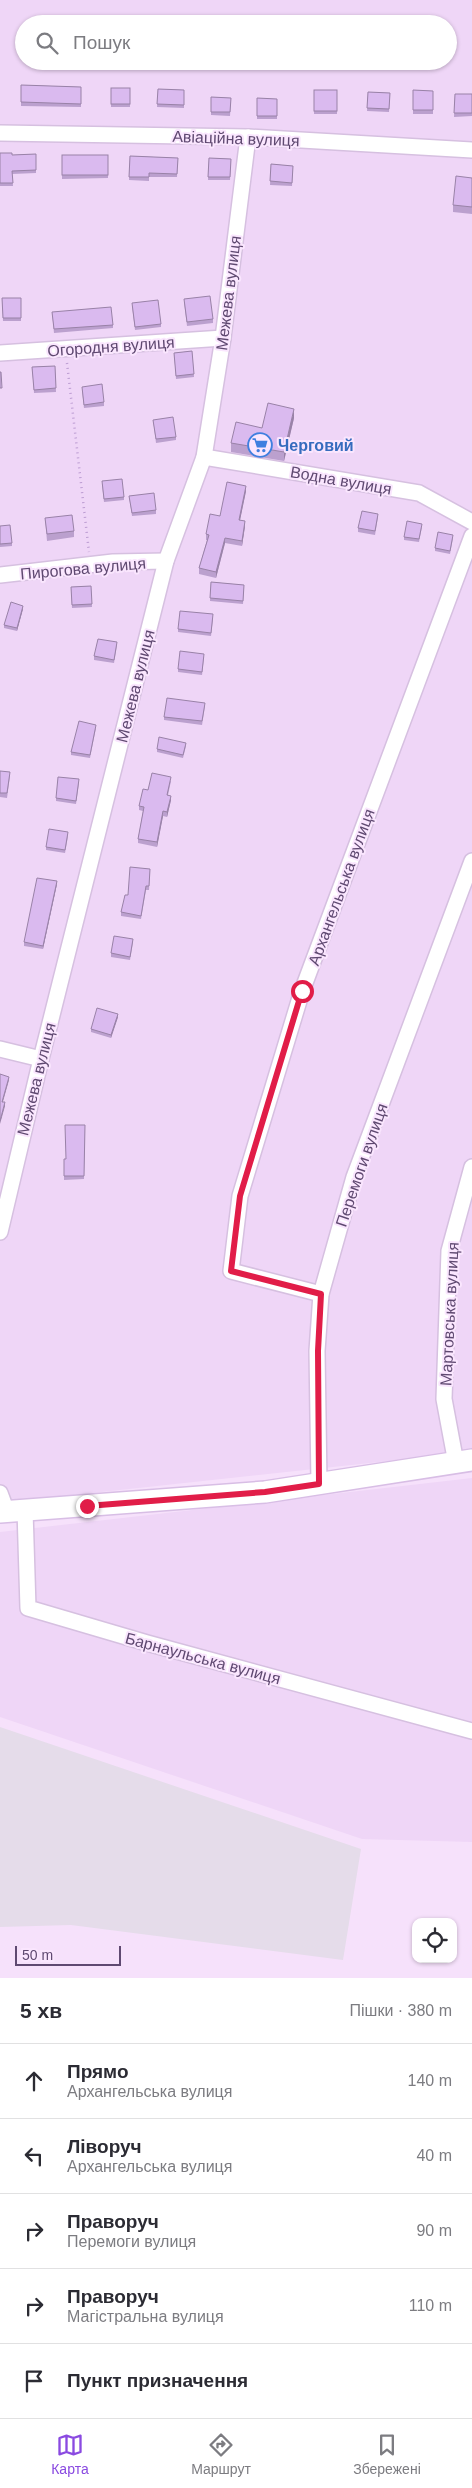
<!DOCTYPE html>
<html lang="uk">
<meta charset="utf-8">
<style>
body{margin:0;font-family:Arial,sans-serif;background:#f2f2f3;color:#2b2b33}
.controls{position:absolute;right:15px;bottom:15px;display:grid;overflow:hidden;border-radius:10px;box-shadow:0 1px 4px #0004}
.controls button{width:45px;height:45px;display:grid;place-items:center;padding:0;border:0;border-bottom:1px solid #e1e1e2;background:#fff;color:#2b2b33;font:25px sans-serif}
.scale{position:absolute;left:15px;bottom:12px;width:106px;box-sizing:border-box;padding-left:5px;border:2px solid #5f4971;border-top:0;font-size:14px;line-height:18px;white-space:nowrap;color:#5f4971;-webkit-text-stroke:4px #fae6fe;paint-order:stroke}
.stop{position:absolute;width:15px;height:15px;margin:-11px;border:4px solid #e11d48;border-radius:50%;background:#fff}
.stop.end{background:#e11d48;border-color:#fff;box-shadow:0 1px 5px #0008}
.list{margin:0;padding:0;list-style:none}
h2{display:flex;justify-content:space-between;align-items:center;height:65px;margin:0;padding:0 20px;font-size:21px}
h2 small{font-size:16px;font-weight:400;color:#7c7c81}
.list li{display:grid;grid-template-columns:32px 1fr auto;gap:15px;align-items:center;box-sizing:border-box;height:75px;padding:0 20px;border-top:1px solid #e1e1e2}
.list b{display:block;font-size:19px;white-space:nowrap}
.list p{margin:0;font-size:16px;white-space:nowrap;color:#7c7c81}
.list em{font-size:16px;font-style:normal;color:#7c7c81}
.icon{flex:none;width:28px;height:28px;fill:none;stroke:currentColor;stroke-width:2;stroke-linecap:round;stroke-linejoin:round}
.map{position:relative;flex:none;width:472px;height:1978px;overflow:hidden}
.search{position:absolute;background:#fff;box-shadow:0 1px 4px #0004;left:15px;right:15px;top:15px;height:55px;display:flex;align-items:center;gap:12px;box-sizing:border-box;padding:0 18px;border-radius:28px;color:#7c7c81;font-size:19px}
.sheet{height:440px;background:#fff}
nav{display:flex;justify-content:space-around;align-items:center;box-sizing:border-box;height:70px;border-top:1px solid #e1e1e2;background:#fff;font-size:14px;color:#7c7c81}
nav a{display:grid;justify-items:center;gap:2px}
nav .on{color:#8a4ae1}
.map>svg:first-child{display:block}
.residential{fill:#efd6f7;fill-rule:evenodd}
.industrial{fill:#e5dcea}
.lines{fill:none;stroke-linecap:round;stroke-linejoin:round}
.street-casing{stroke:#d6c0e0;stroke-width:18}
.secondary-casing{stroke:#d8bee5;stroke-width:24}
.path{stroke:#bd9dd3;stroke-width:2.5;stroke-dasharray:1 4;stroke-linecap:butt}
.street{stroke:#fff;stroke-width:15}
.secondary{stroke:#fff;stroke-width:21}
.wall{fill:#bba0ce}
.shaded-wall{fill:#9982a7}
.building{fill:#dabaef;stroke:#9982a7}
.route{stroke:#e11d48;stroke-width:6}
.labels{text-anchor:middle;stroke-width:4;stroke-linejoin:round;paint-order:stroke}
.street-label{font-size:16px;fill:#5f4971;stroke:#fae6fe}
.shop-label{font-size:16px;font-weight:bold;fill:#366cbe;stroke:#fae6fe;text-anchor:start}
</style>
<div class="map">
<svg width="472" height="1978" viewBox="0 0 472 1978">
<rect width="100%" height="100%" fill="#f6e1fb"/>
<g class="residential">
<path d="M0,0H472V1452L0,1503ZM24,24H448V61H24Z"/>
<polygon points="472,1478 472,1842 362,1839 0,1717 0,1532"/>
</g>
<polygon class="industrial" points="0,1727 361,1849 343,1960 71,1925 0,1927"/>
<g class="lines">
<g class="street-casing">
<g id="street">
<polyline points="0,133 248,137 472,150"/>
<polyline points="0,353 223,338"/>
<polyline points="204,457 419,493 472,522"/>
<polyline points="0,575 113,562 166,561"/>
<polyline points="0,1049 41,1059"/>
<polyline points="0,1232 41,1059 166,561 204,457 223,338 248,137"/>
<polyline points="321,1294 231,1271 240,1196 302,991 472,536"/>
<polyline points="456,1463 444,1399 449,1251 472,1167"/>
<polyline points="319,1483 317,1351 321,1294 354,1177 472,861"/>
<polyline points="0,1493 7,1512"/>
<polyline points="25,1510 28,1608 147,1643 472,1731"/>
</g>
</g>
<g class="secondary-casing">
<polyline id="secondary" points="0,1512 265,1492 472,1460"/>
</g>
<polyline class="path" points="67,363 89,552"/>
<use href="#street" class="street"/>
<use href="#secondary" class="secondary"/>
</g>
<g class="wall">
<polygon points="21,85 81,87 81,107 21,106"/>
<rect x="111" y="88" width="19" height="19"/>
<polygon points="158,89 184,90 184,108 157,107"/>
<rect x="314" y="90" width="23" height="24"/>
<polygon points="413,90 433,91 433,114 413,114"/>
<polygon points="368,92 390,93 389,112 367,111"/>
<polygon points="455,94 472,94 472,116 454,117"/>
<polygon points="211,97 231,98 230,116 211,115"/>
<polygon points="257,98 277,99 277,119 257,119"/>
<polygon points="0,153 12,155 36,154 36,173 12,174 13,186 0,186"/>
<polygon points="62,155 108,155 108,178 62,179"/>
<polygon points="130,156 178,158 177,177 149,177 149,181 129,180"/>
<polygon points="209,158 231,159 230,180 208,180"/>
<polygon points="271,164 293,166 292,186 270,185"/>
<polygon points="472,178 472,214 453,212 453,205"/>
<polygon points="2,298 21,298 21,321 3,321"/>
<polygon points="184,302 213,319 213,323 187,326"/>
<polygon points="132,306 161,324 161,327 135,330"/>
<polygon points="52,312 113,325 113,328 54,333"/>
<polygon points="192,351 194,377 176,379 174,353"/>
<polygon points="55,366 56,392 34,393 32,367"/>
<polygon points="82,390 104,402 104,406 84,408"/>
<polygon points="294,418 284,461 231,452 231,443 262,428"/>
<polygon points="153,420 176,437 176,440 156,443"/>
<polygon points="102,484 124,497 124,500 104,502"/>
<polygon points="246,491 240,520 245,526 242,546 225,543 216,578 199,574 199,568 207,540 206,540 206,534 220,516"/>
<polygon points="129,496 156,510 156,514 132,516"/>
<polygon points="378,517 375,535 358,532 358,528"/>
<polygon points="45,518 74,531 74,537 47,541"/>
<polygon points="0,526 12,543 12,546 0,547"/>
<polygon points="422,527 419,542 404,540 404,537"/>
<polygon points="453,538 450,554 435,551 435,548"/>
<polygon points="211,582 244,585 243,604 210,601"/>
<polygon points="91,586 92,607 72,608 71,587"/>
<polygon points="23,609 17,631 4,628 4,625"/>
<polygon points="213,618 211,636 178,632 178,629"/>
<polygon points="117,645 114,663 94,660 94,656"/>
<polygon points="204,657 202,675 178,672 178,669"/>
<polygon points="205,706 202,725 164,720 164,717"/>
<polygon points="96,728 90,758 71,755 71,752"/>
<polygon points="186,746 183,758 157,752 157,749"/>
<polygon points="0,771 10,776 7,798 0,797"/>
<polygon points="171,781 168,795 171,800 167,817 163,816 157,847 138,843 138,839 143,811 139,810 139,806 148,790"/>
<polygon points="79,783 76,804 56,801 56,798"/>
<polygon points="68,836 65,853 46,850 46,847"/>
<polygon points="150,869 149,890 146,890 141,919 121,916 121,912 128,895"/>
<polygon points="57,884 43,949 24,946 24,942"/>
<polygon points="133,942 130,960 111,957 111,953"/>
<polygon points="118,1017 111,1038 91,1032 91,1029"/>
<polygon points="85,1125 84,1179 64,1180 64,1159 66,1159"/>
</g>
<g class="shaded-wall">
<polygon points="294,409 294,418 284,461 284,452"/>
<polygon points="246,486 246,491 239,525 239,520"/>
<polygon points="245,521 245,526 242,546 242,541"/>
<polygon points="225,538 225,543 216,578 216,572"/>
<polygon points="23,606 23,609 17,631 17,628"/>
<polygon points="171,796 171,800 167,817 167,812"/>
<polygon points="163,811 163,816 157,847 157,842"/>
<polygon points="57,881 57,884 43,949 43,946"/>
<polygon points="118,1014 118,1017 111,1038 111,1035"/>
<polygon points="9,1077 9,1080 2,1105 2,1102"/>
<polygon points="5,1102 5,1106 0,1124 0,1121"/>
</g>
<g class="building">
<polygon points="21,85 81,87 81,104 21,102"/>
<rect x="111" y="88" width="19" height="16"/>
<polygon points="158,89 184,90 184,105 157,104"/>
<rect x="314" y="90" width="23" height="21"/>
<polygon points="413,90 433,91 433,110 413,110"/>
<polygon points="368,92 390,93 389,109 367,108"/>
<polygon points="455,94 472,94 472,113 454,113"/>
<polygon points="211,97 231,98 230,112 211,112"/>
<polygon points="257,98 277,99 277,116 257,116"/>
<polygon points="0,153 12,153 12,155 36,154 36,170 12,171 13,183 0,183"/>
<rect x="62" y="155" width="46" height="20"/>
<polygon points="130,156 178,158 177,174 149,173 149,177 129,177"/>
<polygon points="209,158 231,159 230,177 208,177"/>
<polygon points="271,164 293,166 292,183 270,181"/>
<polygon points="456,176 472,178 472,207 453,205"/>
<polygon points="210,296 213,319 187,322 184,299"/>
<polygon points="2,298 21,298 21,318 3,318"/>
<polygon points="158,300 161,324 135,327 132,303"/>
<polygon points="111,307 113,325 54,329 52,312"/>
<polygon points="192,351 194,374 176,376 174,353"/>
<polygon points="55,366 56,388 34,390 32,367"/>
<polygon points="0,372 1,372 2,388 0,388"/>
<polygon points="102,384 104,402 84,405 82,387"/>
<polygon points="268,403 294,409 284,452 231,443 236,422 262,428"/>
<polygon points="173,417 176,437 156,439 153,420"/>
<polygon points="122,479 124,497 104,499 102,481"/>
<polygon points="227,482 246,486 239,520 245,521 242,541 225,538 216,572 199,568 209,535 206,534 210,514 220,516"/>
<polygon points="154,493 156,510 132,513 129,496"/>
<polygon points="362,511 378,514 375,531 358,528"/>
<polygon points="72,515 74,531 47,534 45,518"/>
<polygon points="407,521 422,524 419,539 404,537"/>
<polygon points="10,525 12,543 0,544 0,526"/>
<polygon points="438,532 453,535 450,551 435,548"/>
<polygon points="211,582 244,585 243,601 210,598"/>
<polygon points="91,586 92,604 72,605 71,587"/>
<polygon points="11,602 23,606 17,628 4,625"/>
<polygon points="180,611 213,614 211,633 178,629"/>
<polygon points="98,639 117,642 114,660 94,656"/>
<polygon points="180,651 204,654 202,672 178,669"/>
<polygon points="167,698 205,703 202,721 164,717"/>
<polygon points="79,721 96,725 90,755 71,752"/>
<polygon points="159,737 186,743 183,755 157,749"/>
<polygon points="0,771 10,772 7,793 0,793"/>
<polygon points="152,773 171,777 167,795 171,796 167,812 163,811 157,842 138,839 144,807 139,806 143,789 148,790"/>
<polygon points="58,777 79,779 76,801 56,798"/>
<polygon points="49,829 68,832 65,850 46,847"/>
<polygon points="130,867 150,869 149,886 146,886 141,916 121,912 125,895 128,895"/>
<polygon points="37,878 57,881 43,946 24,942"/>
<polygon points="114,936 133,939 130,957 111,953"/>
<polygon points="97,1008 118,1014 111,1035 91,1029"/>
<polygon points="0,1074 9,1077 2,1102 5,1102 0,1121"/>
<polygon points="65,1125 85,1125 84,1176 64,1176 64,1159 66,1159"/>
</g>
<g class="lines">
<polyline class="route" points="87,1506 265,1492 319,1484 318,1351 321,1294 231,1271 240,1196 302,991"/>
</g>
<defs>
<g id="supermarket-ring" transform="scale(1.25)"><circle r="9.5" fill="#fae6fe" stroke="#3f7fe0" stroke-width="1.5"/><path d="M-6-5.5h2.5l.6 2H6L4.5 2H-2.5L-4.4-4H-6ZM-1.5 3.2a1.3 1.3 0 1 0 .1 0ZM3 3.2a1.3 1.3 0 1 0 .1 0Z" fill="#3f7fe0"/></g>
</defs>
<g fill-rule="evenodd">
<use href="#supermarket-ring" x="260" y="445"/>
</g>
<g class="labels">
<g class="street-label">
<text transform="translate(236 138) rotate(2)" y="6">Авіаційна вулиця</text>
<text transform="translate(228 293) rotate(-83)" y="6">Межева вулиця</text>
<text transform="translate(111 346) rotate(-4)" y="6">Огородня вулиця</text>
<text transform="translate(341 480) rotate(10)" y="6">Водна вулиця</text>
<text transform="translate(83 568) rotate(-5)" y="6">Пирогова вулиця</text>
<text transform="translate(135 686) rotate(-76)" y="6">Межева вулиця</text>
<text transform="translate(341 887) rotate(-70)" y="6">Архангельська вулиця</text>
<text transform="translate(36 1079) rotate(-76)" y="6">Межева вулиця</text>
<text transform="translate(361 1165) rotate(-71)" y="6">Перемоги вулиця</text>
<text transform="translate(449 1314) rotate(-87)" y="6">Мартовська вулиця</text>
<text transform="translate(203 1658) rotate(15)" y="6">Барнаульська вулиця</text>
</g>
<g class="shop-label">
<text x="278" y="451">Черговий</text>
</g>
</g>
</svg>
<div class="controls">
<button><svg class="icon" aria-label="locate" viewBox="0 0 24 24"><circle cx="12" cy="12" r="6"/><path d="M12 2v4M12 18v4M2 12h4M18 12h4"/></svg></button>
</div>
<div class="scale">50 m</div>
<div class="stop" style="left:302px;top:991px"></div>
<div class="stop end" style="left:87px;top:1506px"></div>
<div class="search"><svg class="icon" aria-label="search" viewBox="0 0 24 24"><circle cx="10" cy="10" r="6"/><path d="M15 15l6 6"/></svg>Пошук</div>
</div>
<section class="sheet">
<h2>5 хв<small>Пішки · 380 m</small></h2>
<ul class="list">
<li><svg class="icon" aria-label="ahead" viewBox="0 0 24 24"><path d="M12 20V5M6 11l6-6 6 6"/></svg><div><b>Прямо</b><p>Архангельська вулиця</p></div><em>140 m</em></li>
<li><svg class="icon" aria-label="left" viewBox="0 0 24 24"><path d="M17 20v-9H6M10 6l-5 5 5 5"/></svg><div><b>Ліворуч</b><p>Архангельська вулиця</p></div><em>40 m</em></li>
<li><svg class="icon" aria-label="right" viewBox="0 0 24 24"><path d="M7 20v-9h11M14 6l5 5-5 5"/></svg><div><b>Праворуч</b><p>Перемоги вулиця</p></div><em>90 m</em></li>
<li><svg class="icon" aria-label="right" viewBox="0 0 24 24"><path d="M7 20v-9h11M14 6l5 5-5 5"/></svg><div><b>Праворуч</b><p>Магістральна вулиця</p></div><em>110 m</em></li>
<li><svg class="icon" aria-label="arrive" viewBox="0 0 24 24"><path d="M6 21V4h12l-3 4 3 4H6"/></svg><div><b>Пункт призначення</b></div></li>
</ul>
</section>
<nav>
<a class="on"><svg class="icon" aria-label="map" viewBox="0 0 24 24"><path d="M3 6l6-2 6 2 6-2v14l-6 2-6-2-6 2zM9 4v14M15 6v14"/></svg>Карта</a>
<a><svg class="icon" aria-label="directions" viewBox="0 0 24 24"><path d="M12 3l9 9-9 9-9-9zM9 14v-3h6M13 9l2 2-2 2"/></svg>Маршрут</a>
<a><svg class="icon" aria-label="saved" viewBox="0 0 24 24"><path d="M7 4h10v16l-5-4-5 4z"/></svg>Збережені</a>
</nav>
